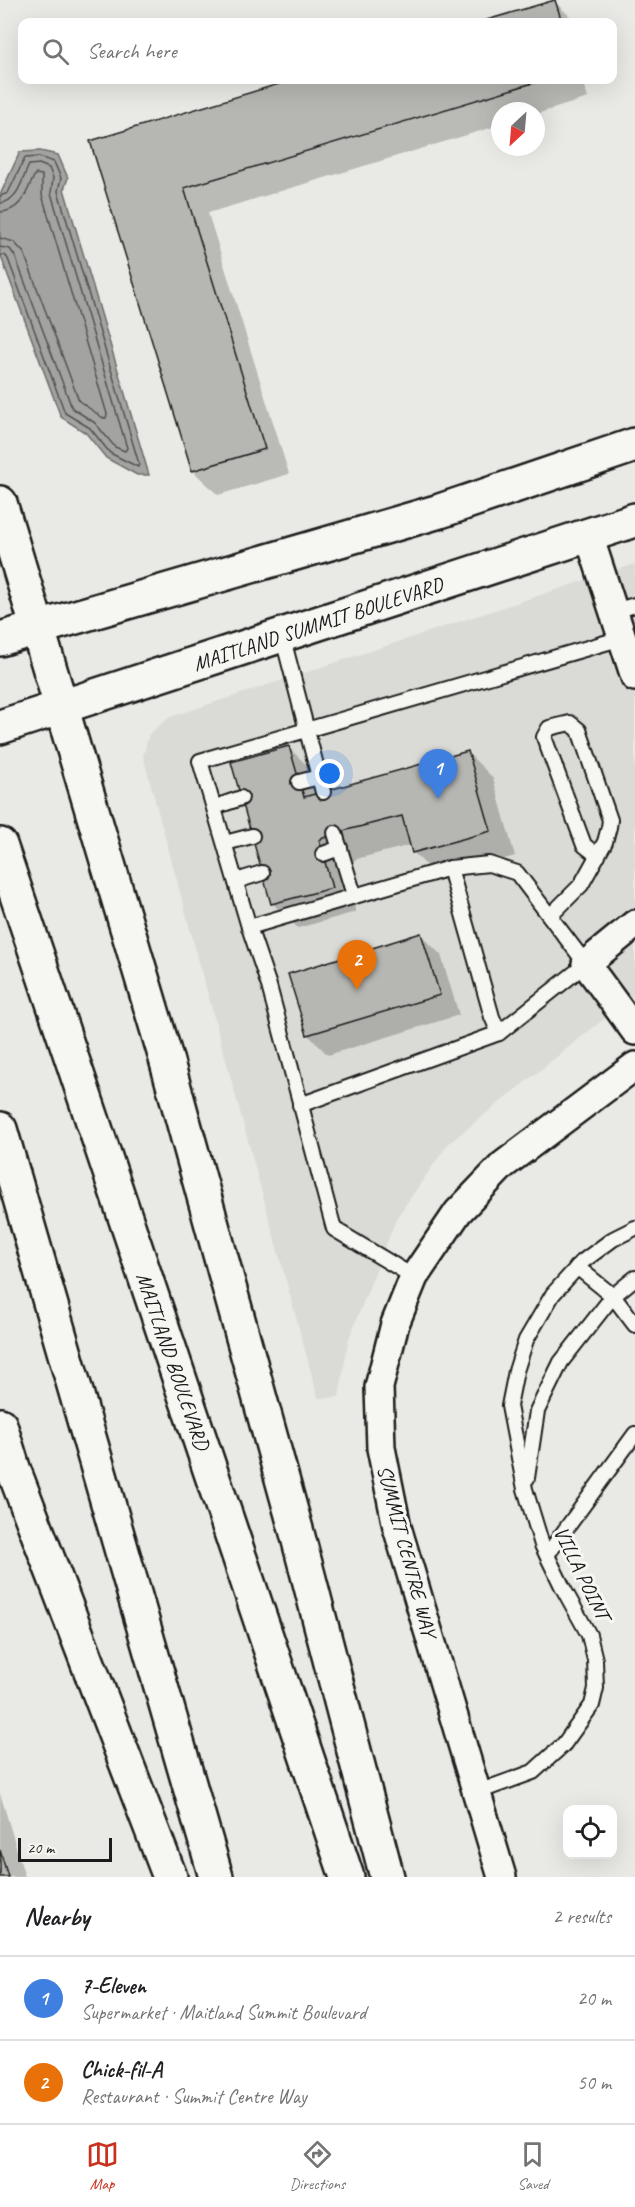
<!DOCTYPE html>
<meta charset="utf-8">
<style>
body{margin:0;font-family:Caveat,sans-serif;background:#f2f2f2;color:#202124}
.controls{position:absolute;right:18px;bottom:18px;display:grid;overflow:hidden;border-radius:12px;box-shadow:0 6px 24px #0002}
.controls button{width:54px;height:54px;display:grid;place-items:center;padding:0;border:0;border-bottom:2px solid #e0e0e0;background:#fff;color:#202124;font:30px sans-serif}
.compass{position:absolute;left:491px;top:102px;width:54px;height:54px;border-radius:50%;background:#fff;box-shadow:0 6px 24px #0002;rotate:206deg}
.scale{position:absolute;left:18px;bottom:15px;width:94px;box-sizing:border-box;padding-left:6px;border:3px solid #1c1c1c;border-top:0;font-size:16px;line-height:21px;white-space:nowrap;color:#1c1c1c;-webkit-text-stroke:4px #f6f6f2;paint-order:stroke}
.you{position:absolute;left:330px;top:774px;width:21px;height:21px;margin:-15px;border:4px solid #fff;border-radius:50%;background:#1a73e8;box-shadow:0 0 0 9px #1a73e833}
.badge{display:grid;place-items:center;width:39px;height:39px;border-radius:50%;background:#c8321e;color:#fff;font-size:20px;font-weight:700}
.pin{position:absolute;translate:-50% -50px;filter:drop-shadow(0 2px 3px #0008)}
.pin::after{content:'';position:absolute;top:32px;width:21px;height:18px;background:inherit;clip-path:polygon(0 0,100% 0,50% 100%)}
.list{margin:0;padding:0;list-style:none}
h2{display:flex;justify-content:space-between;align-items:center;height:78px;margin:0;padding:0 24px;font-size:26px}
h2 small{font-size:20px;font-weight:400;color:#757577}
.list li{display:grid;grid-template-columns:39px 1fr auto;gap:18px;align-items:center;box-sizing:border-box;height:84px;padding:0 24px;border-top:2px solid #e0e0e0}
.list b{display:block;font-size:22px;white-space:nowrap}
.list p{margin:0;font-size:20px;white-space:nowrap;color:#757577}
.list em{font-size:20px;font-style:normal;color:#757577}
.icon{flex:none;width:33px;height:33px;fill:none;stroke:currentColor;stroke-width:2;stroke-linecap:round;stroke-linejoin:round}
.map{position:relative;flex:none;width:635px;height:1877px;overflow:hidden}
.search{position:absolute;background:#fff;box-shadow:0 6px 24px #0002;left:18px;right:18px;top:18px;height:66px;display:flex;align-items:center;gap:15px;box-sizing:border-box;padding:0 21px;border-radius:12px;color:#757577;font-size:22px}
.sheet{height:246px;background:#fff}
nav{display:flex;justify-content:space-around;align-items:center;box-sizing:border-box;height:84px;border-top:2px solid #e0e0e0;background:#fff;font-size:16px;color:#757577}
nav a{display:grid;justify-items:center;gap:3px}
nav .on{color:#c8321e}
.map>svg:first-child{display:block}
.built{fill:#dadad6}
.water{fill:#a3a3a1;stroke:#6d6d6c;stroke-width:1.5}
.shadow{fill:#0003}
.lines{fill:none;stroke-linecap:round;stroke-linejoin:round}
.shore{stroke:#525251;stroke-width:1.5}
.building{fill:#b6b6b3;stroke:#1c1c1c;stroke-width:1.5}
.service-casing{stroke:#1c1c1c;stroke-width:18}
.minor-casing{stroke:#1c1c1c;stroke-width:32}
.tertiary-casing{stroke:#1c1c1c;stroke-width:38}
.motorway-casing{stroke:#1c1c1c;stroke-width:38}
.service{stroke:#f6f6f2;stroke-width:14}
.minor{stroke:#f6f6f2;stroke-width:27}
.tertiary{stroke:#f6f6f2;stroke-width:33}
.motorway{stroke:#f6f6f2;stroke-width:33}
.labels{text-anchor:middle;stroke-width:6;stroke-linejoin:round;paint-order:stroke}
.street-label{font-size:21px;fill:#1c1c1c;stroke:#f6f6f2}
</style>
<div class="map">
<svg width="635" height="1877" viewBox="0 0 635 1877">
<rect width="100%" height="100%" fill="#e9e9e5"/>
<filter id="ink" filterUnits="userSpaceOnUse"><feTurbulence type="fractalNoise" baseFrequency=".0167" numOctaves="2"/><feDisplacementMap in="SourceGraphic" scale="12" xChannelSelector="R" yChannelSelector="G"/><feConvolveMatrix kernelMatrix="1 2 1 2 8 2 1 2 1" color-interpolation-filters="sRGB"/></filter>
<g filter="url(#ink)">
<polygon class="built" points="635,564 635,994 448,1144 397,1217 348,1341 339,1397 318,1398 143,756 149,734 170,717"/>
<polygon class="water" points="40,151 58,155 68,178 64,189 149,475 137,475 106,458 86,433 61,417 0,254 0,195 20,152"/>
<g class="shadow">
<polygon points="555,2 576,22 486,22"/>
<polygon points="297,80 582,80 588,98 536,114 536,111 500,111 500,125 208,213 289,474 218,495 193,471 92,142"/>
<polygon points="289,748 314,772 320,794 468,753 493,778 515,856 438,877 413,852 411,845 360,858 343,865 356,912 298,928 273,904"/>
<polygon points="421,935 441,955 459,1015 328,1055 308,1035"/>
<polygon points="0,1793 25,1877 0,1877"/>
</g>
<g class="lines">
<g class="shore">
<polyline points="0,196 8,193 25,158 39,157 54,162 61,178 58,191 139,464 138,467 110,453 90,428 65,413 8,259 5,255 0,255"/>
<path d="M0,203C18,202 22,179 29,165L39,164L49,168L53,178L51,193L127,448L125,451L115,447L95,423L72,408L15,256L10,249L0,247"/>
<path d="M0,212C22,211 27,191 35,174L42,175V195L107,414L106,418H103L79,401L24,253L14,242L0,238"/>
</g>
</g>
<g class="building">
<polygon points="555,0 562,22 480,22"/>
<polygon points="292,80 543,80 184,188 265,449 192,471 90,141"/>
<polygon points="289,746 304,797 468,751 491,831 412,853 402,816 335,833 319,840 332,888 271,904 231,762"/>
<polygon points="421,933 440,995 307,1035 288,974"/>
<polygon points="0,1850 8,1877 0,1877"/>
</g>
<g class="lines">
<g class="service-casing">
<g id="service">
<polyline points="614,611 635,605"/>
<polyline points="282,635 323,792"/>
<polyline points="299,782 319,777"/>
<polyline points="215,807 241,798"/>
<polyline points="335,833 354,895"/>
<polyline points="225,843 252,836"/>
<polyline points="323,854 340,848"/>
<polyline points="450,868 492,1017 499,1033"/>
<polyline points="236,881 262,873"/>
<polyline points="550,916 581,885 605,842 609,827 610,820 579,730 570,723 549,728 544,737 584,845 598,856"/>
<polyline points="249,927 269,986 334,1229 414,1277"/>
<polyline points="300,1105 499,1033 586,964 517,873 489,864 450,868 249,927 200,761 622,638"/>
<polyline points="577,1267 613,1296 635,1325"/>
<polyline points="527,1478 537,1411 561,1362 613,1296 635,1278"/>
<polyline points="547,1555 635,1434"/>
<polyline points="475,1793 533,1772 564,1744 592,1705 596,1688 595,1660 589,1635 563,1588 542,1545 525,1489 509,1406 516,1371 526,1340 553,1294 582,1262 613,1239 635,1228"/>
</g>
</g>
<g class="minor-casing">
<g id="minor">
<polyline points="589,536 635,677"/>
<polyline points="635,924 586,964 635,1031"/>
<polyline points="502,1877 397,1527 381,1448 379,1387 395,1324 414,1277 458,1212 503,1165 635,1066"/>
</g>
</g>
<g class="tertiary-casing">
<g id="tertiary">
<polyline points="0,503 61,706"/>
<polyline points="0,639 440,511 635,445"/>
<polyline points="0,727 635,520"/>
</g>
</g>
<g class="motorway-casing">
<g id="motorway">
<polyline points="61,706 165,1055 297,1533 387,1877"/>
<polyline points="0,845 347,1877"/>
<polyline points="0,1129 216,1877"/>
<polyline points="0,1425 14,1471 170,1877"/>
</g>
</g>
<use href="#service" class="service"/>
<use href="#minor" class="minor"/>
<use href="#tertiary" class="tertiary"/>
<use href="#motorway" class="motorway"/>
</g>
</g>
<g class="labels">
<g class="street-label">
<text transform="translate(318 624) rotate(-18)" y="7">MAITLAND SUMMIT BOULEVARD</text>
<text transform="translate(173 1361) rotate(71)" y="7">MAITLAND BOULEVARD</text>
<text transform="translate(407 1551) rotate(75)" y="7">SUMMIT CENTRE WAY</text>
<text transform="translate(582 1573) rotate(64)" y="7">VILLA POINT</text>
</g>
</g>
</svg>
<div class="controls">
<button><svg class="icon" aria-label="locate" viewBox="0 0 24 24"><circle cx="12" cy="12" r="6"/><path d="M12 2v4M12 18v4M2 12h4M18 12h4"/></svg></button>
</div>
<svg class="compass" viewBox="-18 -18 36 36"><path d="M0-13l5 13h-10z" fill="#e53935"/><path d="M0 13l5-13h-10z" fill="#757577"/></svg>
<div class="scale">20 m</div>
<div class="you"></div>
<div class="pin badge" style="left:438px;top:799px;background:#3f7fe0">1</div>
<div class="pin badge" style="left:357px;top:990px;background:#e8710a">2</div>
<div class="search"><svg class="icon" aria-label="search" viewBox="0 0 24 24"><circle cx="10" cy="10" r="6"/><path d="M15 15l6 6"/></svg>Search here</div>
</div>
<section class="sheet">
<h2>Nearby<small>2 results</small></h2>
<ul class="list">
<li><span class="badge" style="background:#3f7fe0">1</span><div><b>7-Eleven</b><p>Supermarket · Maitland Summit Boulevard</p></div><em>20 m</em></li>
<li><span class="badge" style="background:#e8710a">2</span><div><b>Chick-fil-A</b><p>Restaurant · Summit Centre Way</p></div><em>50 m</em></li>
</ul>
</section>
<nav>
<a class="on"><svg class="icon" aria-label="map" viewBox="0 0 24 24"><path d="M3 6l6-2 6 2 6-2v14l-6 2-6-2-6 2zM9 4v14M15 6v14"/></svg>Map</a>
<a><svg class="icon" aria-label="directions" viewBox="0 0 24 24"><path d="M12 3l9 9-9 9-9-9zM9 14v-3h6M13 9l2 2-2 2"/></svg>Directions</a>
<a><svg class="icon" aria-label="saved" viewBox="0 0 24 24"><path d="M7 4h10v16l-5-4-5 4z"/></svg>Saved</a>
</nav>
